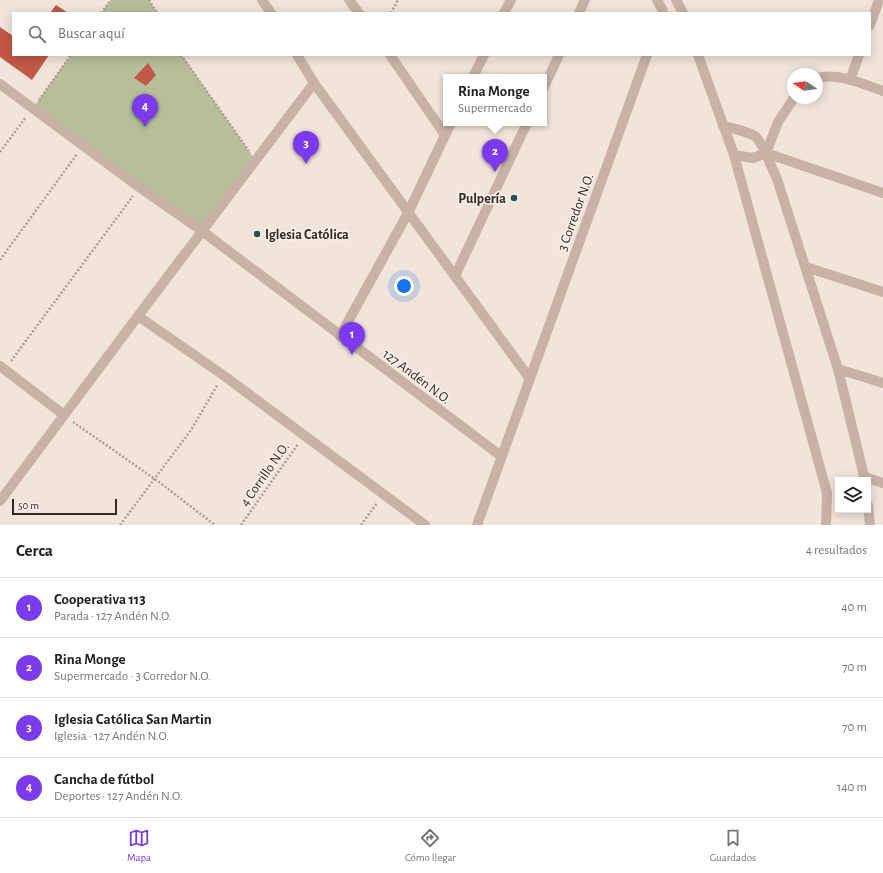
<!DOCTYPE html>
<html lang="es">
<meta charset="utf-8">
<style>
body{margin:0;font-family:"Alegreya Sans",sans-serif;background:#f2f2f2;color:#222}
.controls{position:absolute;right:12px;bottom:12px;display:grid;overflow:hidden;border-radius:0px;box-shadow:0 2px 10px #0003}
.controls button{width:36px;height:36px;display:grid;place-items:center;padding:0;border:0;border-bottom:1px solid #e0e0e0;background:#fff;color:#222;font:20px sans-serif}
.compass{position:absolute;left:787px;top:68px;width:36px;height:36px;border-radius:50%;background:#fff;box-shadow:0 2px 10px #0003;rotate:283deg}
.scale{position:absolute;left:12px;bottom:10px;width:105px;box-sizing:border-box;padding-left:4px;border:2px solid #352a27;border-top:0;font-size:11px;line-height:14px;white-space:nowrap;color:#352a27;-webkit-text-stroke:3px #f9eee6;paint-order:stroke}
.you{position:absolute;left:404px;top:286px;width:14px;height:14px;margin:-10px;border:3px solid #fff;border-radius:50%;background:#1a73e8;box-shadow:0 0 0 6px #1a73e833}
.badge{display:grid;place-items:center;width:26px;height:26px;border-radius:50%;background:#7c3aed;color:#fff;font-size:13px;font-weight:700}
.pin{position:absolute;translate:-50% -33px;filter:drop-shadow(0 1px 2px #0008)}
.pin::after{content:'';position:absolute;top:21px;width:14px;height:12px;background:inherit;clip-path:polygon(0 0,100% 0,50% 100%)}
.popup{position:absolute;left:443px;top:74px;width:104px;height:52px;box-sizing:border-box;display:grid;place-content:center;border-radius:0px;background:#fff;filter:drop-shadow(0 1px 3px #0005);font-size:13px;white-space:nowrap;color:#767676}
.popup b{font-size:15px;color:#222}
.popup::after{content:'';position:absolute;left:50%;top:100%;margin-left:-8px;border:8px solid transparent;border-top-color:#fff}
.list{margin:0;padding:0;list-style:none}
h2{display:flex;justify-content:space-between;align-items:center;height:52px;margin:0;padding:0 16px;font-size:17px}
h2 small{font-size:13px;font-weight:400;color:#767676}
.list li{display:grid;grid-template-columns:26px 1fr auto;gap:12px;align-items:center;box-sizing:border-box;height:60px;padding:0 16px;border-top:1px solid #e0e0e0}
.list b{display:block;font-size:15px;white-space:nowrap}
.list p{margin:0;font-size:13px;white-space:nowrap;color:#767676}
.list em{font-size:13px;font-style:normal;color:#767676}
.icon{flex:none;width:22px;height:22px;fill:none;stroke:currentColor;stroke-width:2;stroke-linecap:round;stroke-linejoin:round}
.map{position:relative;flex:none;width:883px;height:525px;overflow:hidden}
.search{position:absolute;background:#fff;box-shadow:0 2px 10px #0003;left:12px;right:12px;top:12px;height:44px;display:flex;align-items:center;gap:10px;box-sizing:border-box;padding:0 14px;border-radius:0px;color:#767676;font-size:15px}
.sheet{height:292px;background:#fff}
nav{display:flex;justify-content:space-around;align-items:center;box-sizing:border-box;height:56px;border-top:1px solid #e0e0e0;background:#fff;font-size:11px;color:#767676}
nav a{display:grid;justify-items:center;gap:2px}
nav .on{color:#7c3aed}
.map>svg:first-child{display:block}
.green{fill:#b6bf9a}
.building{fill:#c35846}
.lines{fill:none;stroke-linecap:round;stroke-linejoin:round}
.path{stroke:#b49c90;stroke-width:2.5;stroke-dasharray:2 2;stroke-linecap:butt}
.street{stroke:#c8b2a6;stroke-width:10}
.poi-dot{fill:#1e5553;stroke:#f9eee6;stroke-width:1.5}
.labels{text-anchor:middle;stroke-width:3.5;stroke-linejoin:round;paint-order:stroke}
.poi-label{font-size:14px;font-weight:bold;fill:#352a27;stroke:#f9eee6;text-anchor:end}
.street-label{font-size:14px;fill:#352a27;stroke:#f9eee6}
</style>
<div class="map">
<svg width="883" height="525" viewBox="0 0 883 525">
<rect width="100%" height="100%" fill="#f1e4da"/>
<g class="green">
<polygon points="111,0 149,0 157,13 101,13"/>
<polygon points="71,55 182,55 255,160 202,231 33,108"/>
</g>
<g class="building">
<polygon points="56,5 68,13 50,13"/>
<polygon points="0,27 13,36 13,55 49,55 32,80 0,57"/>
<polygon points="148,63 156,75 146,86 134,78"/>
</g>
<g class="lines">
<g class="path">
<polyline points="149,0 157,13"/>
<polyline points="101,13 111,0"/>
<polyline points="391,13 398,0"/>
<polyline points="181,55 249,151"/>
<polyline points="39,100 71,55"/>
<polyline points="0,152 26,117"/>
<polyline points="0,260 77,154"/>
<polyline points="11,361 133,196"/>
<polyline points="73,422 155,479 215,525"/>
<polyline points="120,525 191,430 218,384"/>
<polyline points="241,525 298,444"/>
<polyline points="361,525 377,503"/>
</g>
<g class="street">
<polyline points="262,0 271,13"/>
<polyline points="349,0 359,13"/>
<polyline points="657,0 663,11 662,13"/>
<polyline points="676,0 683,13"/>
<polyline points="504,13 511,0"/>
<polyline points="579,13 585,0"/>
<polyline points="870,25 879,0"/>
<polyline points="297,55 314,83 530,379"/>
<polyline points="390,55 445,135"/>
<polyline points="698,55 734,155 827,493 826,525"/>
<polyline points="473,77 484,55"/>
<path d="M817,78C838,72 863,84 883,91"/>
<polyline points="850,80 859,55"/>
<polyline points="0,84 139,187 202,231 501,456"/>
<polyline points="544,87 559,55"/>
<path d="M723,126C729,127 752,133 756,137C762,142 773,171 777,179L838,369L865,480"/>
<polyline points="766,153 778,122 794,98"/>
<polyline points="734,155 753,158 766,153 883,193"/>
<polyline points="806,267 883,292"/>
<polyline points="455,276 527,123"/>
<polyline points="138,316 223,375 425,525"/>
<polyline points="340,336 408,213 451,123"/>
<polyline points="0,366 64,415"/>
<polyline points="838,369 883,383"/>
<polyline points="865,477 883,483"/>
<polyline points="0,501 138,316 314,83"/>
<polyline points="868,505 870,525"/>
<polyline points="477,525 647,55"/>
</g>
</g>
<g class="poi-dot">
<circle cx="514" cy="198" r="4"/>
<circle cx="257" cy="234" r="4"/>
</g>
<g class="labels">
<g class="poi-label">
<text x="506" y="203">Pulpería</text>
<text x="265" y="239" text-anchor="start">Iglesia Católica</text>
</g>
<g class="street-label">
<text transform="translate(575 212) rotate(-70)" y="5">3 Corredor N.O.</text>
<text transform="translate(417 376) rotate(37)" y="5">127 Andén N.O.</text>
<text transform="translate(264 474) rotate(-55)" y="5">4 Corrillo N.O.</text>
</g>
</g>
</svg>
<div class="controls">
<button><svg class="icon" aria-label="layers" viewBox="0 0 24 24"><path d="M12 4l9 5-9 5-9-5zM3 14l9 5 9-5"/></svg></button>
</div>
<svg class="compass" viewBox="-18 -18 36 36"><path d="M0-13l5 13h-10z" fill="#e53935"/><path d="M0 13l5-13h-10z" fill="#767676"/></svg>
<div class="scale">50 m</div>
<div class="you"></div>
<div class="pin badge" style="left:352px;top:355px">1</div>
<div class="pin badge" style="left:495px;top:172px">2</div>
<div class="popup"><b>Rina Monge</b>Supermercado</div>
<div class="pin badge" style="left:306px;top:164px">3</div>
<div class="pin badge" style="left:145px;top:127px">4</div>
<div class="search"><svg class="icon" aria-label="search" viewBox="0 0 24 24"><circle cx="10" cy="10" r="6"/><path d="M15 15l6 6"/></svg>Buscar aquí</div>
</div>
<section class="sheet">
<h2>Cerca<small>4 resultados</small></h2>
<ul class="list">
<li><span class="badge">1</span><div><b>Cooperativa 113</b><p>Parada · 127 Andén N.O.</p></div><em>40 m</em></li>
<li><span class="badge">2</span><div><b>Rina Monge</b><p>Supermercado · 3 Corredor N.O.</p></div><em>70 m</em></li>
<li><span class="badge">3</span><div><b>Iglesia Católica San Martin</b><p>Iglesia · 127 Andén N.O.</p></div><em>70 m</em></li>
<li><span class="badge">4</span><div><b>Cancha de fútbol</b><p>Deportes · 127 Andén N.O.</p></div><em>140 m</em></li>
</ul>
</section>
<nav>
<a class="on"><svg class="icon" aria-label="map" viewBox="0 0 24 24"><path d="M3 6l6-2 6 2 6-2v14l-6 2-6-2-6 2zM9 4v14M15 6v14"/></svg>Mapa</a>
<a><svg class="icon" aria-label="directions" viewBox="0 0 24 24"><path d="M12 3l9 9-9 9-9-9zM9 14v-3h6M13 9l2 2-2 2"/></svg>Cómo llegar</a>
<a><svg class="icon" aria-label="saved" viewBox="0 0 24 24"><path d="M7 4h10v16l-5-4-5 4z"/></svg>Guardados</a>
</nav>
